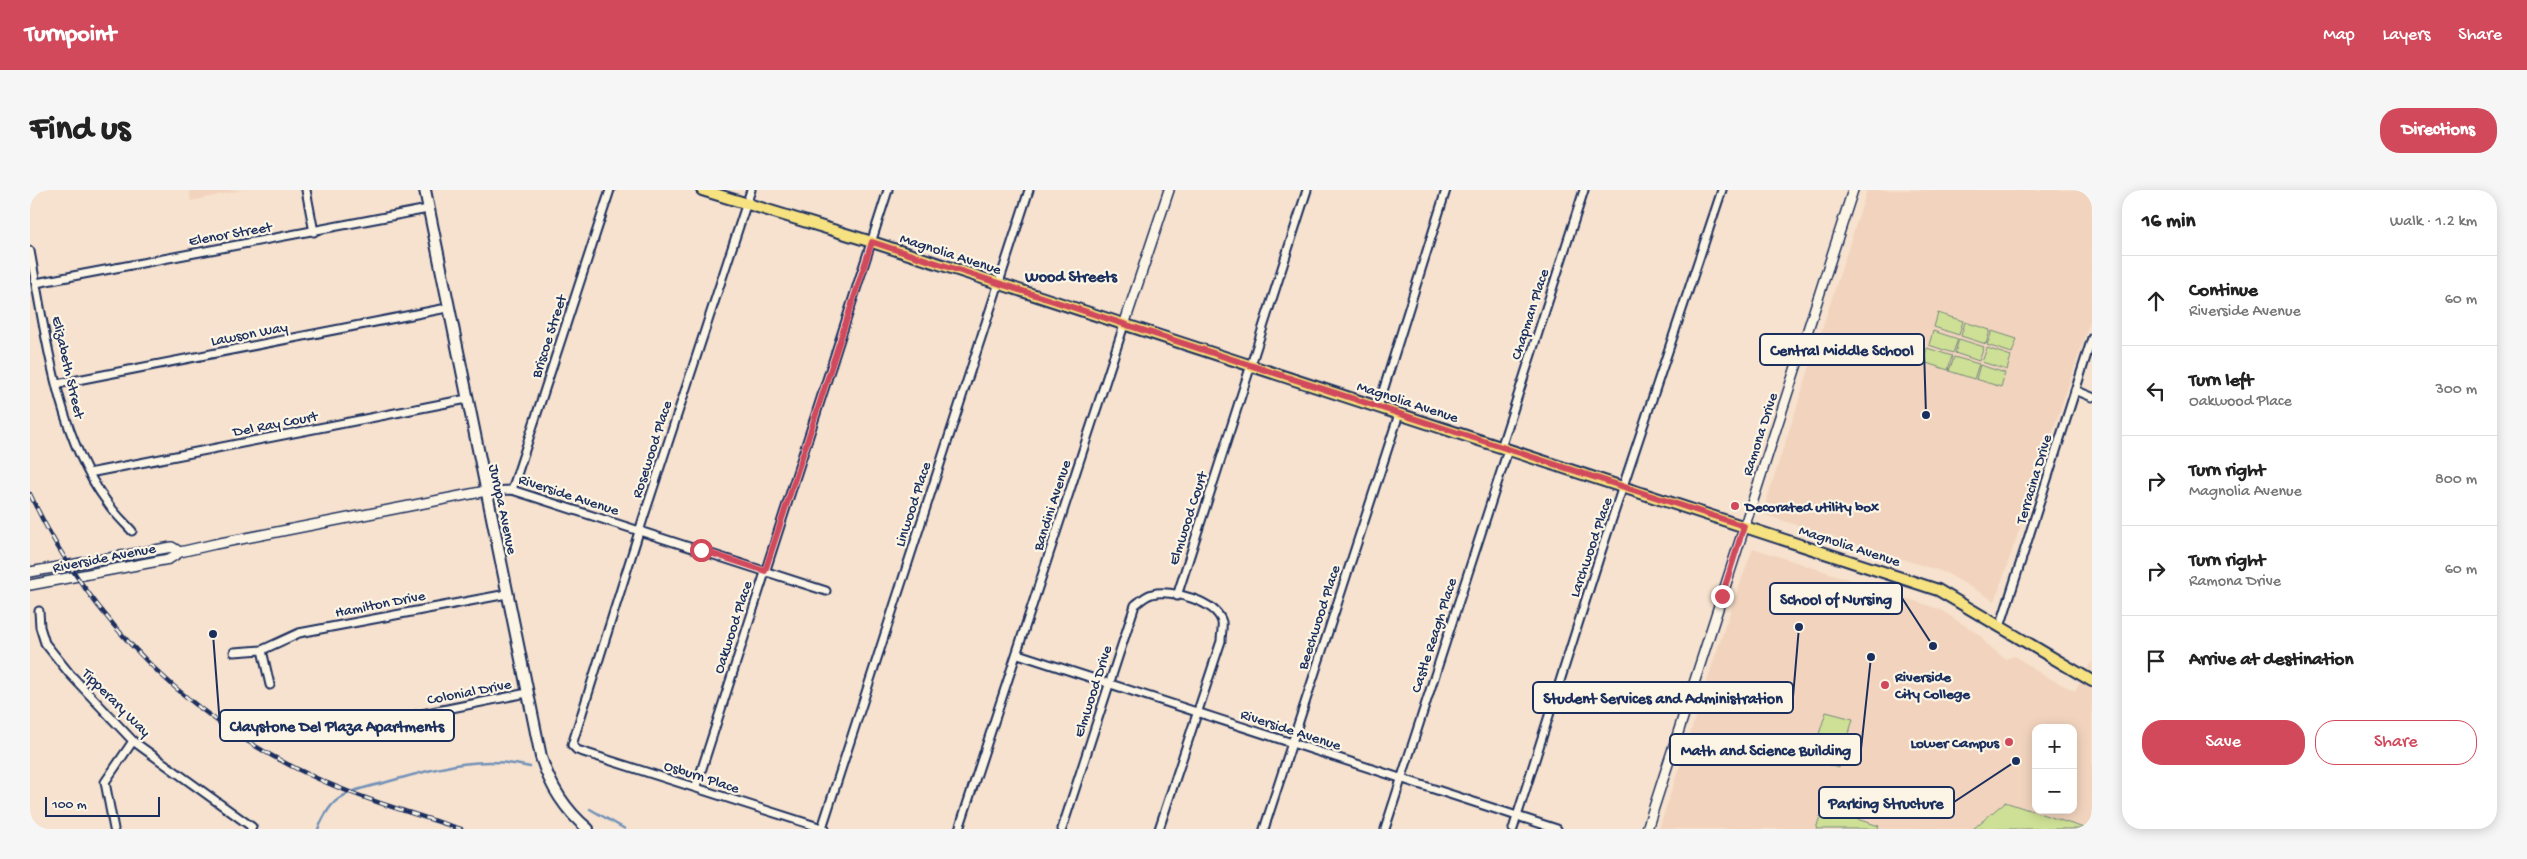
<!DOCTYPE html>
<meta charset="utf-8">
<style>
body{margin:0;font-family:"Gochi Hand",sans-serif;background:#f6f6f6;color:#222}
.controls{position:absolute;right:15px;bottom:15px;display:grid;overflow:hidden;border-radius:10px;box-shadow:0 2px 12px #0003}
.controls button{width:45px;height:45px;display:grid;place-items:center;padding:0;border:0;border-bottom:1px solid #e0e0e0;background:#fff;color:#222;font:25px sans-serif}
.scale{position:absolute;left:15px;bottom:12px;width:115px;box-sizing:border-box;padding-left:5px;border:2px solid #1b2f5e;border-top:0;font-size:14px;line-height:18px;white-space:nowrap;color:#1b2f5e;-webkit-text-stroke:4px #fcf5e5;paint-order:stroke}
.stop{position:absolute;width:15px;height:15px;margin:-11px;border:4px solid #d1495b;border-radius:50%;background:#fff}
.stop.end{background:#d1495b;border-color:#fff;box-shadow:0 1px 5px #0008}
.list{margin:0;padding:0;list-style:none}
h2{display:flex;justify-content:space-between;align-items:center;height:65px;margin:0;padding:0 20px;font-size:21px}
h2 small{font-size:16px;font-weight:400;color:#767676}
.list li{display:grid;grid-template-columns:32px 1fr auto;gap:15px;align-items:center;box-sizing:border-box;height:90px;padding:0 20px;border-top:1px solid #e0e0e0}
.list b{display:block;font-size:19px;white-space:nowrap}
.list p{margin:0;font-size:16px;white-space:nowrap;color:#767676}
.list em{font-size:16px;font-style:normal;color:#767676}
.actions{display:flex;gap:10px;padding:15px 20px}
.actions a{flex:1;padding:11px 0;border:1px solid #d1495b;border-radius:20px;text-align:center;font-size:18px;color:#d1495b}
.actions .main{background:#d1495b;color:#fff}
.icon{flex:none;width:28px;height:28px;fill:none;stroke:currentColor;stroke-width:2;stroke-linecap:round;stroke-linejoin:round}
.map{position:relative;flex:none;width:2062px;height:639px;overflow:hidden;border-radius:20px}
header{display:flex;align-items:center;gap:30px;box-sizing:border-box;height:70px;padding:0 25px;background:#d1495b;color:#fff}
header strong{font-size:24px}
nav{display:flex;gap:28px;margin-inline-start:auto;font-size:18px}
.intro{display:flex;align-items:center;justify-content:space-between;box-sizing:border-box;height:120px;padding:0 30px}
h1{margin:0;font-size:35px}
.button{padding:12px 22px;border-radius:20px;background:#d1495b;color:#fff;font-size:18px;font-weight:700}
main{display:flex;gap:30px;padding:0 30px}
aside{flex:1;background:#fff;border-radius:20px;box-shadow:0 2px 12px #0003}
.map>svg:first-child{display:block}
.built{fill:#f2d4be;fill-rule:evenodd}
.green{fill:#cee095;stroke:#74887a}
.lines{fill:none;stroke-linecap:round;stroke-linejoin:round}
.stream{stroke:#7391b9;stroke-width:2.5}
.minor-casing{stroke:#1b2f5e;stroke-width:11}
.tertiary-casing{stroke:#1b2f5e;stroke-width:12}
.secondary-casing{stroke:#1b2f5e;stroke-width:14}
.primary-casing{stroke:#1b2f5e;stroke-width:14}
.minor{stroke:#fcf5e5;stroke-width:7}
.tertiary{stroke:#fcf5e5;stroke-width:9}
.secondary{stroke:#fcf5e5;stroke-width:10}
.primary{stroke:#f7e281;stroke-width:10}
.rail-casing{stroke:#1b2f5e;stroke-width:4.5}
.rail{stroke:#fcf5e5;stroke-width:2.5;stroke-dasharray:8;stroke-linecap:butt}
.route{stroke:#d1495b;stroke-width:6}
.poi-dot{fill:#d1495b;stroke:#fcf5e5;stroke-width:2}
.labels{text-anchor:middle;stroke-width:4.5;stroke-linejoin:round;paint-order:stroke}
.street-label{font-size:15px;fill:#1b2f5e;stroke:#fcf5e5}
.poi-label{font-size:15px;font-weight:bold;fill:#1b2f5e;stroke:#fcf5e5;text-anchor:start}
.neighbourhood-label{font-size:16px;font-weight:bold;fill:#1b2f5e;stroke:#fcf5e5}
.leader{fill:none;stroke:#1b2f5e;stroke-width:2}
.callout-dot{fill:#1b2f5e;stroke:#fcf5e5;stroke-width:2}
.callout{fill:#fcf5e5;stroke:#1b2f5e;stroke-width:2}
.callout-label{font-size:16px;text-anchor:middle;font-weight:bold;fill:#1b2f5e}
</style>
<header>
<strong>Turnpoint</strong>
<nav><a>Map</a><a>Layers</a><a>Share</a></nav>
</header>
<div class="intro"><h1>Find us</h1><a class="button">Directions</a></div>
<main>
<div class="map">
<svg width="2062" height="639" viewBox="0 0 2062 639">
<rect width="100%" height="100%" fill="#f6e2ce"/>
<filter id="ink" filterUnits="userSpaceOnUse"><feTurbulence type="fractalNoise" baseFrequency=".02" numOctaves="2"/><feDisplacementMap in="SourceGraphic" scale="10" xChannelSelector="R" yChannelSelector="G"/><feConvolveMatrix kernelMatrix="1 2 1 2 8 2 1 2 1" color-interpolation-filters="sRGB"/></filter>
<g filter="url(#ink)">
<g class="built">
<polygon points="159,0 212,0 161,11"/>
<polygon points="1837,0 2062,0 2062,126 1965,411 1916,383 1732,324"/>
<path d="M1723,358L1909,419L1951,446L1957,454L1975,469L1985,466L2013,485L2045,501L2062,471V639H1629L1695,436ZM2006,538H2043V620H2006Z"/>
</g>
<g class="green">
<polygon points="1908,123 1933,131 1929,145 1904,137"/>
<polygon points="1935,132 1960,140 1956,154 1931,146"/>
<polygon points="1903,141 1928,149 1923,163 1899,155"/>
<polygon points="1962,141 1987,149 1982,163 1957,155"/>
<polygon points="1929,149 1954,157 1949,171 1925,163"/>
<polygon points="1897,158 1922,166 1918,180 1893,172"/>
<polygon points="1957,158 1981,166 1977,180 1952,172"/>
<polygon points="1924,167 1949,174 1944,189 1919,181"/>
<polygon points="1950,175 1975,183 1971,197 1946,189"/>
<polygon points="1796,522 1823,529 1809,578 1781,569"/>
<polygon points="1975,612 2057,639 1943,639"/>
<polygon points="1805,622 1849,636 1848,639 1786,639 1790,626 1802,630"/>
</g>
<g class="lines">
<g class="stream">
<polyline points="560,619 595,639"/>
<path d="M288,639C293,628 299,615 310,608C323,599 342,596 357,592C405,579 450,564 500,577"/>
</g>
<g class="minor-casing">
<g id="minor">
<polyline points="276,0 284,42"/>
<polyline points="721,0 613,329 542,555 547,560 795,639"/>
<path d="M0,61C15,142 27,245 77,312C84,323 94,332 102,341"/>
<polyline points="6,93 398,19"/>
<polyline points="27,194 417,118"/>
<polyline points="2045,200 2062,207"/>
<polyline points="1348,217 1416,0"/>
<polyline points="1471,258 1554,0"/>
<polyline points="59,283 437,209"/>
<polyline points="482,300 580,0"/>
<polyline points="456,301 482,300 796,401"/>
<polyline points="1147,406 1277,0"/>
<polyline points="9,421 10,437 15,453 39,483 103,551 222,637 221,639"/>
<polyline points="1970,437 2062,148"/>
<polyline points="232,460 240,495"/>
<polyline points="204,462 232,460 269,443 477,404"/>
<polyline points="988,464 1527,639"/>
<polyline points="327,537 497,503"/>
<polyline points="666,597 858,0"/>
<polyline points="792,638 999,0"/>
<polyline points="84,639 75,592 103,551"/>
<polyline points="929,639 1094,135"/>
<path d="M1032,639L1105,415C1110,411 1115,406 1122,404C1141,399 1186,411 1192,432C1193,437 1191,445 1191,451L1129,639"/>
<polyline points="1234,639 1369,224"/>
<polyline points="1355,639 1478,260"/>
<polyline points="1483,639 1570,365 1692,0"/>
</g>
</g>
<g class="tertiary-casing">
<g id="tertiary">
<polyline points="1094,135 1139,0"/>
<polyline points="0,382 142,357 150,362"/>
<polyline points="0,395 139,369 150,362 185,354 456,301"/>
<polyline points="1617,639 1823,0"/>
</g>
</g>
<g class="secondary-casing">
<path id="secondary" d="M395,0L511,567C520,596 535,620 558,639"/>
</g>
<g class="primary-casing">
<polyline id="primary" points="672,0 842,52 1908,400 2062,491"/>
</g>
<use href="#minor" class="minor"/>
<use href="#tertiary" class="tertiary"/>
<use href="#secondary" class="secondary"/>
<use href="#primary" class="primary"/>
<g class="rail-casing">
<path id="rail" d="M0,304C58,429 159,530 284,587C331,609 382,623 431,639"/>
</g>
<use href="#rail" class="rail"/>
</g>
</g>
<g class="lines" filter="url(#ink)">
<polyline class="route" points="671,360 735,381 842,52 1714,336 1692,406"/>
</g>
<g class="poi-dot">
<circle cx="1705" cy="316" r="5"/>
<circle cx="1855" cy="495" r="5"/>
<circle cx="1979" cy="552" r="5"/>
</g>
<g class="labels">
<g class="street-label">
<text transform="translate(200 43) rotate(-10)" y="5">Elenor Street</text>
<text transform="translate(921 63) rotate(18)" y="5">Magnolia Avenue</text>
<text transform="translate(1499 124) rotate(-72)" y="5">Chapman Place</text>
<text transform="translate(219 143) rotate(-11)" y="5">Lawson Way</text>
<text transform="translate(518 146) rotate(-72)" y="5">Briscoe Street</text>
<text transform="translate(39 177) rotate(77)" y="5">Elizabeth Street</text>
<text transform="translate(1378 211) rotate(18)" y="5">Magnolia Avenue</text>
<text transform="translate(245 233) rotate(-11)" y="5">Del Ray Court</text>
<text transform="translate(1729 244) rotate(-72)" y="5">Ramona Drive</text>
<text transform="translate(621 259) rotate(-72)" y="5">Rosewood Place</text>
<text transform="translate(2003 289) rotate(-73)" y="5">Terracina Drive</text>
<text transform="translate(539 304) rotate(18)" y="5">Riverside Avenue</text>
<text transform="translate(882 314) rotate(-72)" y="5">Linwood Place</text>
<text transform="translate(1021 315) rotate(-72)" y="5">Bandini Avenue</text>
<text transform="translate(474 319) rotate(78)" y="5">Jurupa Avenue</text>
<text transform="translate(1157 328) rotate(-72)" y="5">Elmwood Court</text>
<text transform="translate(1820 355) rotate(18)" y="5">Magnolia Avenue</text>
<text transform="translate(1560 357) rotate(-71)" y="5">Larchwood Place</text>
<text transform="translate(74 367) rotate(-11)" y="5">Riverside Avenue</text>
<text transform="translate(350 413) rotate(-11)" y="5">Hamilton Drive</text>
<text transform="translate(1288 427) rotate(-72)" y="5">Beechwood Place</text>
<text transform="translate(702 437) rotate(-72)" y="5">Oakwood Place</text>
<text transform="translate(1403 445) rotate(-72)" y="5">Castle Reagh Place</text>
<text transform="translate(439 501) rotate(-11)" y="5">Colonial Drive</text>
<text transform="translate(1062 501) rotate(-72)" y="5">Elmwood Drive</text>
<text transform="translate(87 512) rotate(45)" y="5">Tipperary Way</text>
<text transform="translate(1261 539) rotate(18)" y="5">Riverside Avenue</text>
<text transform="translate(672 586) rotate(18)" y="5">Osburn Place</text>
</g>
<g class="poi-label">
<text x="1715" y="321">Decorated utility box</text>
<text x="1865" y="491">Riverside<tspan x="1865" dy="17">City College</tspan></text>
<text x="1969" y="557" text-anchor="end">Lower Campus</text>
</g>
<g class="neighbourhood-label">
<text x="1041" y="91">Wood Streets</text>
</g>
</g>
<path class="leader" d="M1896 225L1894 159M1903 456L1872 408M1769 437L1763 507M183 444L190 536M1841 467L1831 559M1986 571L1924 612"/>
<g class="callout-dot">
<circle cx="1896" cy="225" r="5"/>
<circle cx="1903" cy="456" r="5"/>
<circle cx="1769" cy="437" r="5"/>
<circle cx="183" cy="444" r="5"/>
<circle cx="1841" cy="467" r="5"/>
<circle cx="1986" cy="571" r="5"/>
</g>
<g class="callout">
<rect x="1730" y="144" width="164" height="31" rx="5"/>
<rect x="1740" y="393" width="132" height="31" rx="5"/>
<rect x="1503" y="492" width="260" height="31" rx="5"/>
<rect x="190" y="520" width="234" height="31" rx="5"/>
<rect x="1640" y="544" width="191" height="31" rx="5"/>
<rect x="1789" y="597" width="135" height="31" rx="5"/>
</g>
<g class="callout-label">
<text x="1812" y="165">Central Middle School</text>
<text x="1806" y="414">School of Nursing</text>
<text x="1633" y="513">Student Services and Administration</text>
<text x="307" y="541">Claystone Del Plaza Apartments</text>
<text x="1736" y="565">Math and Science Building</text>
<text x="1856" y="618">Parking Structure</text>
</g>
</svg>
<div class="controls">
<button>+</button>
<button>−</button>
</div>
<div class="scale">100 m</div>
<div class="stop" style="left:671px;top:360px"></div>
<div class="stop end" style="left:1692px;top:406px"></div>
</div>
<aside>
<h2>16 min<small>Walk · 1.2 km</small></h2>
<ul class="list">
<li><svg class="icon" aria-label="ahead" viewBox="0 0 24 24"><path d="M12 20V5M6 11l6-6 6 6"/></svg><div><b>Continue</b><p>Riverside Avenue</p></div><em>60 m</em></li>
<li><svg class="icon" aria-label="left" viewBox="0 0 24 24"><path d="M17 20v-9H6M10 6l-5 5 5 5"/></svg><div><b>Turn left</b><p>Oakwood Place</p></div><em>300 m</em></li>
<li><svg class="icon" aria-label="right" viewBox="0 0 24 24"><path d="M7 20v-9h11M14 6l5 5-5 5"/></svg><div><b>Turn right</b><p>Magnolia Avenue</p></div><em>800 m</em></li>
<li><svg class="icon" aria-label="right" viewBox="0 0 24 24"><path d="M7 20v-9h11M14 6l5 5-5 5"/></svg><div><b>Turn right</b><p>Ramona Drive</p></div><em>60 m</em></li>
<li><svg class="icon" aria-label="arrive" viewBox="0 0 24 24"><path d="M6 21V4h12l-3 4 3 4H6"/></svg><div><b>Arrive at destination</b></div></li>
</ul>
<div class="actions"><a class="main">Save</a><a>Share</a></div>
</aside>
</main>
